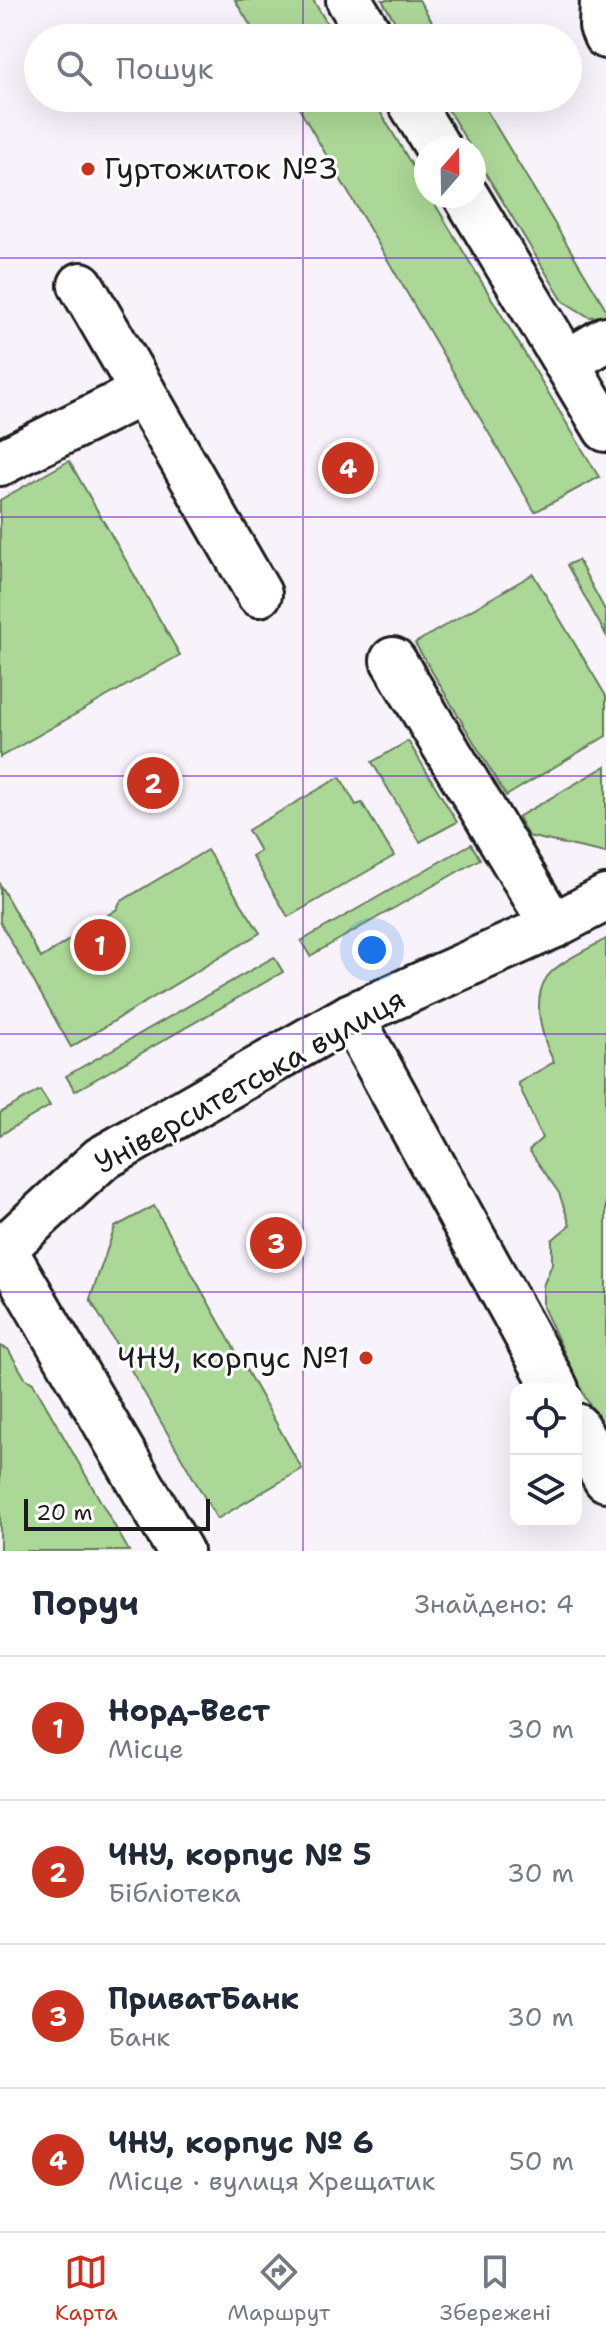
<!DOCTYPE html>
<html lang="uk">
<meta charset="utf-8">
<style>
body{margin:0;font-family:"Shantell Sans",sans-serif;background:#f2f2f3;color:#1f2937}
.controls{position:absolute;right:24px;bottom:24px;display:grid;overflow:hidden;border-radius:16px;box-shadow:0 8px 32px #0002}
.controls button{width:72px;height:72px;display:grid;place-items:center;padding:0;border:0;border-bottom:2px solid #e0e1e3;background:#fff;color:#1f2937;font:40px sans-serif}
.compass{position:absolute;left:414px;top:136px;width:72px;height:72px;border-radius:50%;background:#fff;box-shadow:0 8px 32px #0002;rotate:20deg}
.scale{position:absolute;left:24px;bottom:20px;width:186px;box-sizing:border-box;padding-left:8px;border:4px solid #1c1c1c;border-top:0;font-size:22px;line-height:28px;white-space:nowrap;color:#1c1c1c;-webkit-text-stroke:6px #fff;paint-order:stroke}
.you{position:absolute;left:372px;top:950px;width:28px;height:28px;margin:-20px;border:6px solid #fff;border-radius:50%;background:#1a73e8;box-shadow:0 0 0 12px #1a73e833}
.badge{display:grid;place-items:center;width:52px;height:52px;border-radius:50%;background:#c8321e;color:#fff;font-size:26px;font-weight:700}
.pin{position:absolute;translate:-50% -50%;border:4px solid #fff;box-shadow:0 2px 8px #0006}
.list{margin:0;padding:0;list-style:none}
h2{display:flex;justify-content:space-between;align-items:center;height:104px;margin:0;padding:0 32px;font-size:34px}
h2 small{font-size:26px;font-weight:400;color:#747a83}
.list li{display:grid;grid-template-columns:52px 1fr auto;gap:24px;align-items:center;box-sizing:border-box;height:144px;padding:0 32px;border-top:2px solid #e0e1e3}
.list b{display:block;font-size:30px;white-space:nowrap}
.list p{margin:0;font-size:26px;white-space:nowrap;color:#747a83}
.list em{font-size:26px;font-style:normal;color:#747a83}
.icon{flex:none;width:44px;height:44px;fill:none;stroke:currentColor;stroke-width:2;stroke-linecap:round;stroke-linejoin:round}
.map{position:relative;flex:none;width:606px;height:1551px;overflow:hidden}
.search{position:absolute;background:#fff;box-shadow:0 8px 32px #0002;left:24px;right:24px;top:24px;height:88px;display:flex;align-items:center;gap:20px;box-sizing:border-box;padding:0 28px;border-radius:44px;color:#747a83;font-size:30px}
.sheet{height:680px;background:#fff}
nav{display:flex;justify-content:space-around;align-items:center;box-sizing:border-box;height:112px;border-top:2px solid #e0e1e3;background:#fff;font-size:22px;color:#747a83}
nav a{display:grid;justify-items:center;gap:4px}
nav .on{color:#c8321e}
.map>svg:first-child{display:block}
.green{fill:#acd897;stroke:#647a5a;stroke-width:2}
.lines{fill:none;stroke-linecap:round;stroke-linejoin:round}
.minor-casing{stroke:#1c1c1c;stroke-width:50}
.minor{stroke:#fff;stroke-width:44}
.grid{fill:none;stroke:#7b2cbf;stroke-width:2;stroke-opacity:0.55}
.poi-dot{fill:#c8321e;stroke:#fff;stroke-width:3}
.labels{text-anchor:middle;stroke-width:6;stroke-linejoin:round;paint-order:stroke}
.poi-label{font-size:30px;fill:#1c1c1c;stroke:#fff;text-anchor:start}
.street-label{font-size:30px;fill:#1c1c1c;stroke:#fff}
</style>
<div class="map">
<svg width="606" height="1551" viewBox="0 0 606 1551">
<rect width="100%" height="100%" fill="#f8f2fb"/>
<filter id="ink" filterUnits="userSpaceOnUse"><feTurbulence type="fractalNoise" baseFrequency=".0125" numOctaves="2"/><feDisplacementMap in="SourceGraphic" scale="16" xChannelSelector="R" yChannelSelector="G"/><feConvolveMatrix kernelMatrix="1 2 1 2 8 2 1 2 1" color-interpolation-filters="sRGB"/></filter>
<g filter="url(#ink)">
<g class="green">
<polygon points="235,0 313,0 336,38 258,38"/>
<polygon points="382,0 419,0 442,38 405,38"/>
<polygon points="293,98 372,98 426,189 426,196 430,196 599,477 535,512"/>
<polygon points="441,98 479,98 606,309 606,316 589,317 563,301 474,154 474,148 471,148"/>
<polygon points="69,461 180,655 0,757 0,500"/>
<polygon points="578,560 606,612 606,635 567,565"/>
<polygon points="533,574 606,696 606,736 506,796 415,643"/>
<polygon points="408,741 457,822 420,842 372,762"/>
<polygon points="606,766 606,853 528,836 518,817"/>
<polygon points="340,777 356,805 362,803 394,856 288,917 252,856 260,851 248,830"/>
<polygon points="471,844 480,859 310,956 301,941"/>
<polygon points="207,850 260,933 71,1047 0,922 0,885 41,958 117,909 120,902"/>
<path d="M606,939V1432L585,1397L543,1307V1286L552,1264V1240L570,1225L559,1193L529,1150L542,1138L518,1083L554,1062C542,1039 531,1000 547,977C558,962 590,948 606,939Z"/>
<polygon points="274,957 283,972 75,1091 66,1076"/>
<polygon points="40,1090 50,1106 0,1135 0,1113"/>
<polygon points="154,1206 302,1469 217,1519 90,1299 115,1227"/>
<polygon points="0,1346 8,1349 25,1378 33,1383 129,1551 0,1551"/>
</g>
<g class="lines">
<g class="minor-casing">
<g id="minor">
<polyline points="349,0 372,38"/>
<polyline points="603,0 602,26 606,36"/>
<polyline points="408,98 438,148"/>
<polyline points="466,196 606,429"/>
<polyline points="566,363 606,339"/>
<polyline points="143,392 259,594"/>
<polyline points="0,463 143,392 81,285"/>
<polyline points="393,660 553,926"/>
<polyline points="351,1016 556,1389"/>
<polyline points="4,1249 180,1551"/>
<polyline points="0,1252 101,1159 351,1016 553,926 606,898"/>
<polyline points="576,1426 606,1479"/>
</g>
</g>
<use href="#minor" class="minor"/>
</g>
</g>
<path class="grid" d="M303,0V38M303,98V1551M0,258H606M0,517H606M0,776H606M0,1034H606M0,1292H606"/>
<g class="poi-dot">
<circle cx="88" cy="169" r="8"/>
<circle cx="366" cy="1358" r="8"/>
</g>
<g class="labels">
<g class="poi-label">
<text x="104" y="179">Гуртожиток №3</text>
<text x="350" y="1368" text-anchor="end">ЧНУ, корпус №1</text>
</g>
<g class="street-label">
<text transform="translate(250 1081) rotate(-29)" y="10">Університетська вулиця</text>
</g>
</g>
</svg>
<div class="controls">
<button><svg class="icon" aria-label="locate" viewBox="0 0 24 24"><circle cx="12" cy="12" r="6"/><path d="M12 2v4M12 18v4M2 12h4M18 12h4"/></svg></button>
<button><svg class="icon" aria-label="layers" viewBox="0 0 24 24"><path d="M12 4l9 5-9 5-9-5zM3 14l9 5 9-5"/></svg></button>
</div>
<svg class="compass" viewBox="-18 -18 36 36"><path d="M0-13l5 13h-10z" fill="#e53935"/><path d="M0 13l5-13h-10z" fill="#747a83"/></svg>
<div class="scale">20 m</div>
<div class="you"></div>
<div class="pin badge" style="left:100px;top:945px">1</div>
<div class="pin badge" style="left:153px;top:783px">2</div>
<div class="pin badge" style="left:276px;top:1243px">3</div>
<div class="pin badge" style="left:348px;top:468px">4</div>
<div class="search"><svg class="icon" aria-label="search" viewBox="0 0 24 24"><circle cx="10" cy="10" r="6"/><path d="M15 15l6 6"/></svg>Пошук</div>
</div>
<section class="sheet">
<h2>Поруч<small>Знайдено: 4</small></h2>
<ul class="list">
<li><span class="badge">1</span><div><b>Норд-Вест</b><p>Місце</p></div><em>30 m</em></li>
<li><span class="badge">2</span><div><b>ЧНУ, корпус № 5</b><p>Бібліотека</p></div><em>30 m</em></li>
<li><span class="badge">3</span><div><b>ПриватБанк</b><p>Банк</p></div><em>30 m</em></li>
<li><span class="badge">4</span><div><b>ЧНУ, корпус № 6</b><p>Місце · вулиця Хрещатик</p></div><em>50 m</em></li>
</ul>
</section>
<nav>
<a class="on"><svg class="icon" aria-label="map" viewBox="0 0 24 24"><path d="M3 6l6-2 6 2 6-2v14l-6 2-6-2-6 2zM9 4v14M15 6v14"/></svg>Карта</a>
<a><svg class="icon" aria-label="directions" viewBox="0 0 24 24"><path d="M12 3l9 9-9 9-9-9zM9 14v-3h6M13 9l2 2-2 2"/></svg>Маршрут</a>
<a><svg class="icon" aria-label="saved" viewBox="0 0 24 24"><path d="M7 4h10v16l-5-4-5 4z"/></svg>Збережені</a>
</nav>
